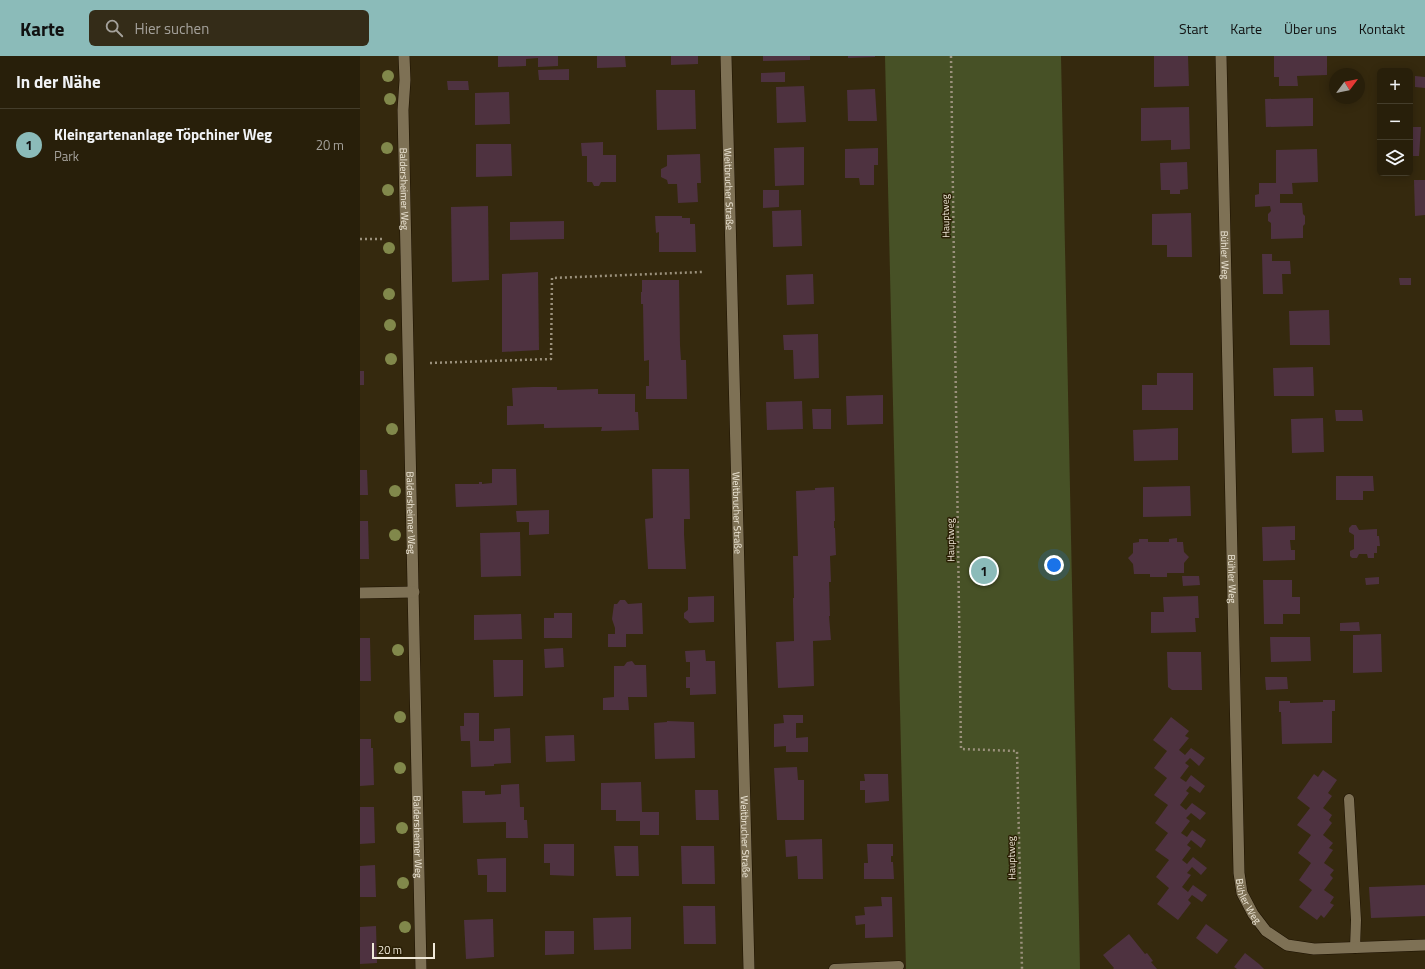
<!DOCTYPE html>
<html lang="de">
<meta charset="utf-8">
<style>
body{margin:0;font-family:"Titillium Web",sans-serif;background:#342c18;color:#f1f3f6}
.controls{position:absolute;right:12px;top:12px;display:grid;overflow:hidden;border-radius:6px;box-shadow:0 2px 10px #0003}
.controls button{width:36px;height:36px;display:grid;place-items:center;padding:0;border:0;border-bottom:1px solid #443d2b;background:#281f0a;color:#f1f3f6;font:20px sans-serif}
.compass{position:absolute;left:969px;top:12px;width:36px;height:36px;border-radius:50%;background:#281f0a;box-shadow:0 2px 10px #0003;rotate:58deg}
.scale{position:absolute;left:12px;bottom:10px;width:63px;box-sizing:border-box;padding-left:4px;border:2px solid #f0e9d9;border-top:0;font-size:11px;line-height:14px;white-space:nowrap;color:#f0e9d9;-webkit-text-stroke:3px #2a1f04;paint-order:stroke}
.you{position:absolute;left:694px;top:509px;width:14px;height:14px;margin:-10px;border:3px solid #fff;border-radius:50%;background:#1a73e8;box-shadow:0 0 0 6px #1a73e833}
.badge{display:grid;place-items:center;width:26px;height:26px;border-radius:50%;background:#8bbbb9;color:#111;font-size:13px;font-weight:700}
.pin{position:absolute;translate:-50% -50%;border:2px solid #fff;box-shadow:0 1px 4px #0006}
.list{margin:0;padding:0;list-style:none}
h2{display:flex;justify-content:space-between;align-items:center;height:52px;margin:0;padding:0 16px;font-size:17px}
h2 small{font-size:13px;font-weight:400;color:#a5a29c}
.list li{display:grid;grid-template-columns:26px 1fr auto;gap:12px;align-items:center;box-sizing:border-box;height:72px;padding:0 16px;border-top:1px solid #443d2b}
.list b{display:block;font-size:15px;white-space:nowrap}
.list p{margin:0;font-size:13px;white-space:nowrap;color:#a5a29c}
.list em{font-size:13px;font-style:normal;color:#a5a29c}
.icon{flex:none;width:22px;height:22px;fill:none;stroke:currentColor;stroke-width:2;stroke-linecap:round;stroke-linejoin:round}
.map{position:relative;flex:none;width:1065px;height:913px;overflow:hidden}
header{display:flex;align-items:center;gap:24px;box-sizing:border-box;height:56px;padding:0 20px;background:#8bbbb9;color:#111}
header strong{font-size:19px}
nav{display:flex;gap:22px;margin-inline-start:auto;font-size:14px}
.search{width:280px;height:36px;background:#342c18;display:flex;align-items:center;gap:10px;box-sizing:border-box;padding:0 14px;border-radius:6px;color:#a5a29c;font-size:15px}
main{display:flex}
aside{flex:1;background:#281f0a}
.map>svg:first-child{display:block}
.green{fill:#475126}
.building{fill:#4e3240}
.lines{fill:none;stroke-linecap:round;stroke-linejoin:round}
.service-casing{stroke:#1c1100;stroke-width:11}
.minor-casing{stroke:#1c1100;stroke-width:12}
.path{stroke:#9b917c;stroke-width:2.5;stroke-dasharray:2 3;stroke-linecap:butt}
.service{stroke:#7e7155;stroke-width:10}
.minor{stroke:#7e7155;stroke-width:11}
.tree{fill:#81884b}
.labels{text-anchor:middle;stroke-width:3;stroke-linejoin:round;paint-order:stroke}
.street-label{font-size:10px;fill:#f0e9d9;stroke:#2a1f04}
</style>
<header>
<strong>Karte</strong>
<div class="search"><svg class="icon" aria-label="search" viewBox="0 0 24 24"><circle cx="10" cy="10" r="6"/><path d="M15 15l6 6"/></svg>Hier suchen</div>
<nav><a>Start</a><a>Karte</a><a>Über uns</a><a>Kontakt</a></nav>
</header>
<main>
<aside>
<h2>In der Nähe<small></small></h2>
<ul class="list">
<li><span class="badge">1</span><div><b>Kleingartenanlage Töpchiner Weg</b><p>Park</p></div><em>20 m</em></li>
</ul>
</aside>
<div class="map">
<svg width="1065" height="913" viewBox="0 0 1065 913">
<rect width="100%" height="100%" fill="#35290e"/>
<polygon class="green" points="525,0 701,0 720,913 546,913"/>
<g class="building">
<polygon points="138,0 198,0 198,10 178,11 178,2 166,3 166,10 138,11"/>
<polygon points="237,0 265,0 266,11 237,12"/>
<polygon points="311,0 338,0 338,8 311,9"/>
<polygon points="403,0 450,0 450,4 403,5"/>
<polygon points="488,0 515,0 515,1 488,2"/>
<polygon points="794,0 828,0 829,30 794,31"/>
<polygon points="914,0 967,0 967,19 937,20 938,30 919,30 919,21 914,21"/>
<polygon points="209,13 209,24 179,24 178,14"/>
<polygon points="425,16 425,26 401,26 401,17"/>
<polygon points="1055,20 1065,21 1065,32 1055,31"/>
<polygon points="87,25 108,25 109,34 88,34"/>
<polygon points="444,30 446,66 417,67 416,31"/>
<polygon points="515,33 517,65 488,65 487,34"/>
<polygon points="296,34 335,34 336,73 297,74"/>
<polygon points="149,36 150,68 115,69 115,37"/>
<polygon points="953,42 953,70 906,71 905,43"/>
<polygon points="829,51 830,93 811,94 811,84 781,85 781,52"/>
<polygon points="1050,71 1061,71 1059,100 1050,100"/>
<polygon points="243,86 243,99 256,99 256,126 241,126 239,130 234,130 232,126 227,126 227,100 222,100 221,87"/>
<polygon points="116,88 151,88 152,120 116,121"/>
<polygon points="444,91 444,129 415,130 414,92"/>
<polygon points="518,92 518,109 514,109 514,129 500,129 499,122 485,122 485,93"/>
<polygon points="957,93 958,126 932,127 933,138 920,138 920,147 942,147 943,158 945,160 945,168 943,170 943,182 911,183 911,167 908,165 908,158 911,155 910,150 895,151 895,139 899,138 899,127 916,127 916,94"/>
<polygon points="340,98 341,127 337,127 338,146 318,147 317,128 308,128 307,124 301,121 301,113 307,110 307,99"/>
<polygon points="827,106 828,133 820,134 820,138 810,138 810,134 801,134 800,107"/>
<polygon points="1054,124 1065,124 1065,159 1055,160"/>
<polygon points="403,134 419,134 419,151 403,152"/>
<polygon points="128,150 129,224 92,226 91,151"/>
<polygon points="441,154 442,190 413,191 412,155"/>
<polygon points="831,157 832,201 807,201 807,189 792,189 792,158"/>
<polygon points="295,160 322,160 322,162 330,162 330,168 335,168 336,196 299,196 299,176 296,177"/>
<polygon points="204,165 204,183 150,184 150,166"/>
<polygon points="902,198 912,198 912,205 930,205 931,218 922,218 923,238 903,238"/>
<polygon points="178,216 179,294 142,296 142,218"/>
<polygon points="453,218 454,248 427,249 426,219"/>
<polygon points="1039,222 1051,222 1051,229 1040,229"/>
<polygon points="282,224 319,224 320,289 321,304 326,304 327,343 286,343 286,330 289,330 289,304 284,305 283,248 281,248 281,236 282,236"/>
<polygon points="969,254 970,289 930,289 929,255"/>
<polygon points="458,278 459,322 434,323 433,294 424,294 423,279"/>
<polygon points="953,311 954,340 914,340 913,312"/>
<rect x="0" y="315" width="4" height="14"/>
<polygon points="797,317 833,317 833,354 782,354 782,329 797,329"/>
<polygon points="173,331 197,331 197,334 238,333 238,338 275,338 275,356 278,356 279,374 241,375 242,371 184,372 184,368 147,369 147,350 153,350 152,332"/>
<polygon points="523,339 523,368 487,369 486,340"/>
<polygon points="442,345 443,373 407,374 406,346"/>
<polygon points="452,353 471,353 471,373 453,373"/>
<polygon points="975,354 1002,354 1003,365 976,365"/>
<polygon points="963,362 964,396 932,397 931,363"/>
<polygon points="818,372 818,404 774,405 773,374"/>
<polygon points="132,413 156,413 157,449 96,451 95,428 119,428 119,426 122,426 122,428 132,427"/>
<polygon points="292,413 329,413 330,463 324,463 324,478 326,513 288,513 285,463 293,462"/>
<polygon points="0,414 7,414 8,439 0,439"/>
<polygon points="976,420 1013,420 1014,435 1003,435 1003,444 976,444"/>
<polygon points="830,430 831,460 783,461 783,431"/>
<polygon points="474,431 475,465 474,465 474,472 475,472 476,499 470,500 471,526 469,526 470,560 469,560 471,584 453,585 454,630 418,632 416,586 434,585 433,542 434,542 433,500 438,500 436,435 455,434 455,432"/>
<polygon points="189,454 189,478 169,479 169,466 157,466 156,455"/>
<polygon points="0,465 8,465 9,503 0,503"/>
<polygon points="992,469 996,469 999,474 1017,473 1017,480 1019,480 1020,490 1017,490 1017,497 1014,497 1014,502 1008,502 1007,498 999,498 997,502 992,502 990,500 990,495 994,493 994,479 989,476 989,472"/>
<polygon points="935,470 935,484 930,484 931,494 935,494 935,504 903,505 902,471"/>
<polygon points="160,476 161,520 121,521 120,477"/>
<polygon points="817,482 817,486 823,486 824,496 829,501 824,507 824,517 807,517 807,521 790,521 790,518 774,518 773,508 768,502 773,497 773,487 779,486 779,483 788,483 788,486 809,486 809,483"/>
<polygon points="822,520 839,520 840,529 823,530"/>
<polygon points="1019,521 1019,528 1006,529 1005,522"/>
<polygon points="903,524 932,524 932,541 940,541 940,558 923,558 923,568 904,568"/>
<polygon points="354,540 354,566 329,567 328,565 324,562 324,557 328,554 328,541"/>
<polygon points="838,540 839,562 835,562 836,576 791,577 791,556 804,556 803,541"/>
<polygon points="260,544 265,544 268,548 282,547 283,578 266,578 266,591 248,591 248,578 255,578 255,572 252,563 254,548 257,548"/>
<polygon points="194,557 212,557 212,582 184,582 184,562 194,562"/>
<polygon points="161,558 162,583 114,584 114,559"/>
<polygon points="999,566 1000,575 980,575 980,567"/>
<polygon points="1021,578 1022,616 993,617 993,579"/>
<polygon points="910,581 950,581 951,605 911,606"/>
<polygon points="0,582 10,582 11,625 0,625"/>
<polygon points="203,592 204,611 185,612 184,593"/>
<polygon points="345,594 346,605 355,605 356,638 330,639 330,632 326,632 326,621 330,621 330,606 326,606 325,595"/>
<polygon points="807,596 841,596 842,634 812,634 808,631"/>
<polygon points="133,604 163,604 163,640 134,641"/>
<polygon points="272,605 275,609 286,609 287,641 268,641 269,654 243,654 243,642 254,641 254,610 264,610 267,606"/>
<polygon points="905,621 927,621 928,633 906,634"/>
<polygon points="963,644 975,644 975,655 972,655 972,687 922,688 921,656 919,656 919,645 930,645 930,647 963,646"/>
<polygon points="104,657 119,657 119,685 134,685 134,673 150,672 151,707 134,708 134,710 111,711 110,685 101,685 100,670 104,670"/>
<polygon points="423,659 443,659 443,667 436,667 436,682 448,681 448,696 426,696 426,690 414,691 414,668 424,667"/>
<polygon points="811,661 829,675 825,680 829,682 819,694 825,699 831,692 845,702 839,710 830,702 825,707 829,710 820,722 826,726 831,719 845,730 840,737 830,730 826,735 829,737 820,749 826,754 832,747 846,757 840,764 831,757 826,762 830,765 821,777 827,781 832,774 846,784 841,792 831,784 827,789 831,792 822,804 827,808 833,801 847,812 841,819 832,811 827,817 831,819 822,831 828,836 833,829 847,839 842,846 832,839 828,844 831,847 818,864 797,848 809,832 796,821 809,804 795,794 808,777 795,767 808,749 794,739 807,722 794,712 807,695 793,684"/>
<polygon points="307,665 334,666 335,702 295,703 294,667 307,666"/>
<polygon points="214,679 215,705 186,706 185,680"/>
<polygon points="0,683 11,683 11,692 13,692 14,729 0,730"/>
<polygon points="437,711 438,724 444,724 444,764 417,764 414,712"/>
<polygon points="963,714 977,724 968,737 972,740 963,752 972,759 969,764 972,767 963,779 973,787 969,792 973,794 964,807 974,814 970,819 973,822 964,834 974,841 970,847 974,849 964,862 961,859 957,864 939,851 952,834 939,824 951,807 938,797 951,779 937,769 950,752 937,742 954,718 958,721"/>
<polygon points="504,718 528,718 529,745 505,747 505,734 500,734 500,725 505,725"/>
<polygon points="281,726 282,756 299,756 299,779 280,779 280,765 256,765 256,754 241,754 241,727"/>
<polygon points="159,728 160,751 164,751 164,764 167,764 168,782 146,782 146,766 103,767 102,735 125,735 125,739 141,738 141,729"/>
<polygon points="335,734 358,734 359,764 336,764"/>
<polygon points="0,751 14,751 15,787 0,788"/>
<polygon points="462,783 463,823 438,823 437,800 426,801 425,784"/>
<polygon points="184,788 214,788 214,820 190,819 190,807 184,807"/>
<polygon points="507,788 533,788 533,800 531,800 531,806 533,806 534,823 504,823 504,807 508,807"/>
<polygon points="254,790 278,790 279,820 256,820"/>
<polygon points="321,790 354,790 355,828 322,828"/>
<polygon points="146,802 146,836 127,836 127,819 118,819 117,803"/>
<polygon points="15,809 16,841 0,841 0,810"/>
<polygon points="1065,829 1065,860 1011,862 1009,831"/>
<polygon points="521,841 532,841 533,881 505,882 505,868 496,869 495,860 505,859 504,851 522,850"/>
<polygon points="323,850 355,850 356,888 324,888"/>
<polygon points="271,861 271,893 234,894 233,862"/>
<polygon points="133,863 134,901 106,903 104,864"/>
<polygon points="846,868 868,884 857,898 836,882"/>
<polygon points="16,870 17,907 0,908 0,871"/>
<polygon points="185,875 214,875 214,898 185,899"/>
<polygon points="769,878 785,898 787,897 793,905 791,906 797,913 753,913 754,912 743,899"/>
<polygon points="885,897 899,908 904,913 877,913 874,911"/>
</g>
<g class="lines">
<g class="service-casing">
<g id="service">
<polyline points="989,743 996,864 995,892"/>
<polyline points="474,913 539,910"/>
</g>
</g>
<g class="minor-casing">
<g id="minor">
<path id="s1" d="M44,0L45,24L43,54L61,913"/>
<path id="s2" d="M366,0L389,913"/>
<path id="s3" d="M861,0L879,817L882,837L893,858L906,875L927,889L954,893L1065,889"/>
<polyline points="0,537 54,536"/>
</g>
</g>
<g class="path">
<polyline points="591,0 601,693 657,695 662,913"/>
<polyline points="0,183 24,183"/>
<polyline points="70,307 191,303 192,222 342,216"/>
</g>
<use href="#service" class="service"/>
<use href="#minor" class="minor"/>
</g>
<g class="tree">
<circle cx="28" cy="20" r="6"/>
<circle cx="30" cy="43" r="6"/>
<circle cx="27" cy="92" r="6"/>
<circle cx="28" cy="134" r="6"/>
<circle cx="29" cy="192" r="6"/>
<circle cx="29" cy="238" r="6"/>
<circle cx="30" cy="269" r="6"/>
<circle cx="31" cy="303" r="6"/>
<circle cx="32" cy="373" r="6"/>
<circle cx="35" cy="435" r="6"/>
<circle cx="35" cy="479" r="6"/>
<circle cx="38" cy="594" r="6"/>
<circle cx="40" cy="661" r="6"/>
<circle cx="40" cy="712" r="6"/>
<circle cx="42" cy="772" r="6"/>
<circle cx="43" cy="827" r="6"/>
<circle cx="45" cy="871" r="6"/>
</g>
<g class="labels">
<g class="street-label">
<text dy="4" stroke="none"><textPath href="#s1" startOffset="133">Baldersheimer Weg</textPath></text>
<text dy="4" stroke="none"><textPath href="#s2" startOffset="133">Weitbrucher Straße</textPath></text>
<text transform="translate(585 160) rotate(-91)" y="4">Hauptweg</text>
<text dy="4" stroke="none"><textPath href="#s3" startOffset="199">Bühler Weg</textPath></text>
<text dy="4" stroke="none"><textPath href="#s1" startOffset="457">Baldersheimer Weg</textPath></text>
<text dy="4" stroke="none"><textPath href="#s2" startOffset="457">Weitbrucher Straße</textPath></text>
<text transform="translate(590 484) rotate(-91)" y="4">Hauptweg</text>
<text dy="4" stroke="none"><textPath href="#s3" startOffset="523">Bühler Weg</textPath></text>
<text dy="4" stroke="none"><textPath href="#s1" startOffset="781">Baldersheimer Weg</textPath></text>
<text dy="4" stroke="none"><textPath href="#s2" startOffset="781">Weitbrucher Straße</textPath></text>
<text transform="translate(651 802) rotate(-91)" y="4">Hauptweg</text>
<text dy="4" stroke="none"><textPath href="#s3" startOffset="847">Bühler Weg</textPath></text>
</g>
</g>
</svg>
<div class="controls">
<button>+</button>
<button>−</button>
<button><svg class="icon" aria-label="layers" viewBox="0 0 24 24"><path d="M12 4l9 5-9 5-9-5zM3 14l9 5 9-5"/></svg></button>
</div>
<svg class="compass" viewBox="-18 -18 36 36"><path d="M0-13l5 13h-10z" fill="#e53935"/><path d="M0 13l5-13h-10z" fill="#a5a29c"/></svg>
<div class="scale">20 m</div>
<div class="you"></div>
<div class="pin badge" style="left:624px;top:515px">1</div>
</div>
</main>
